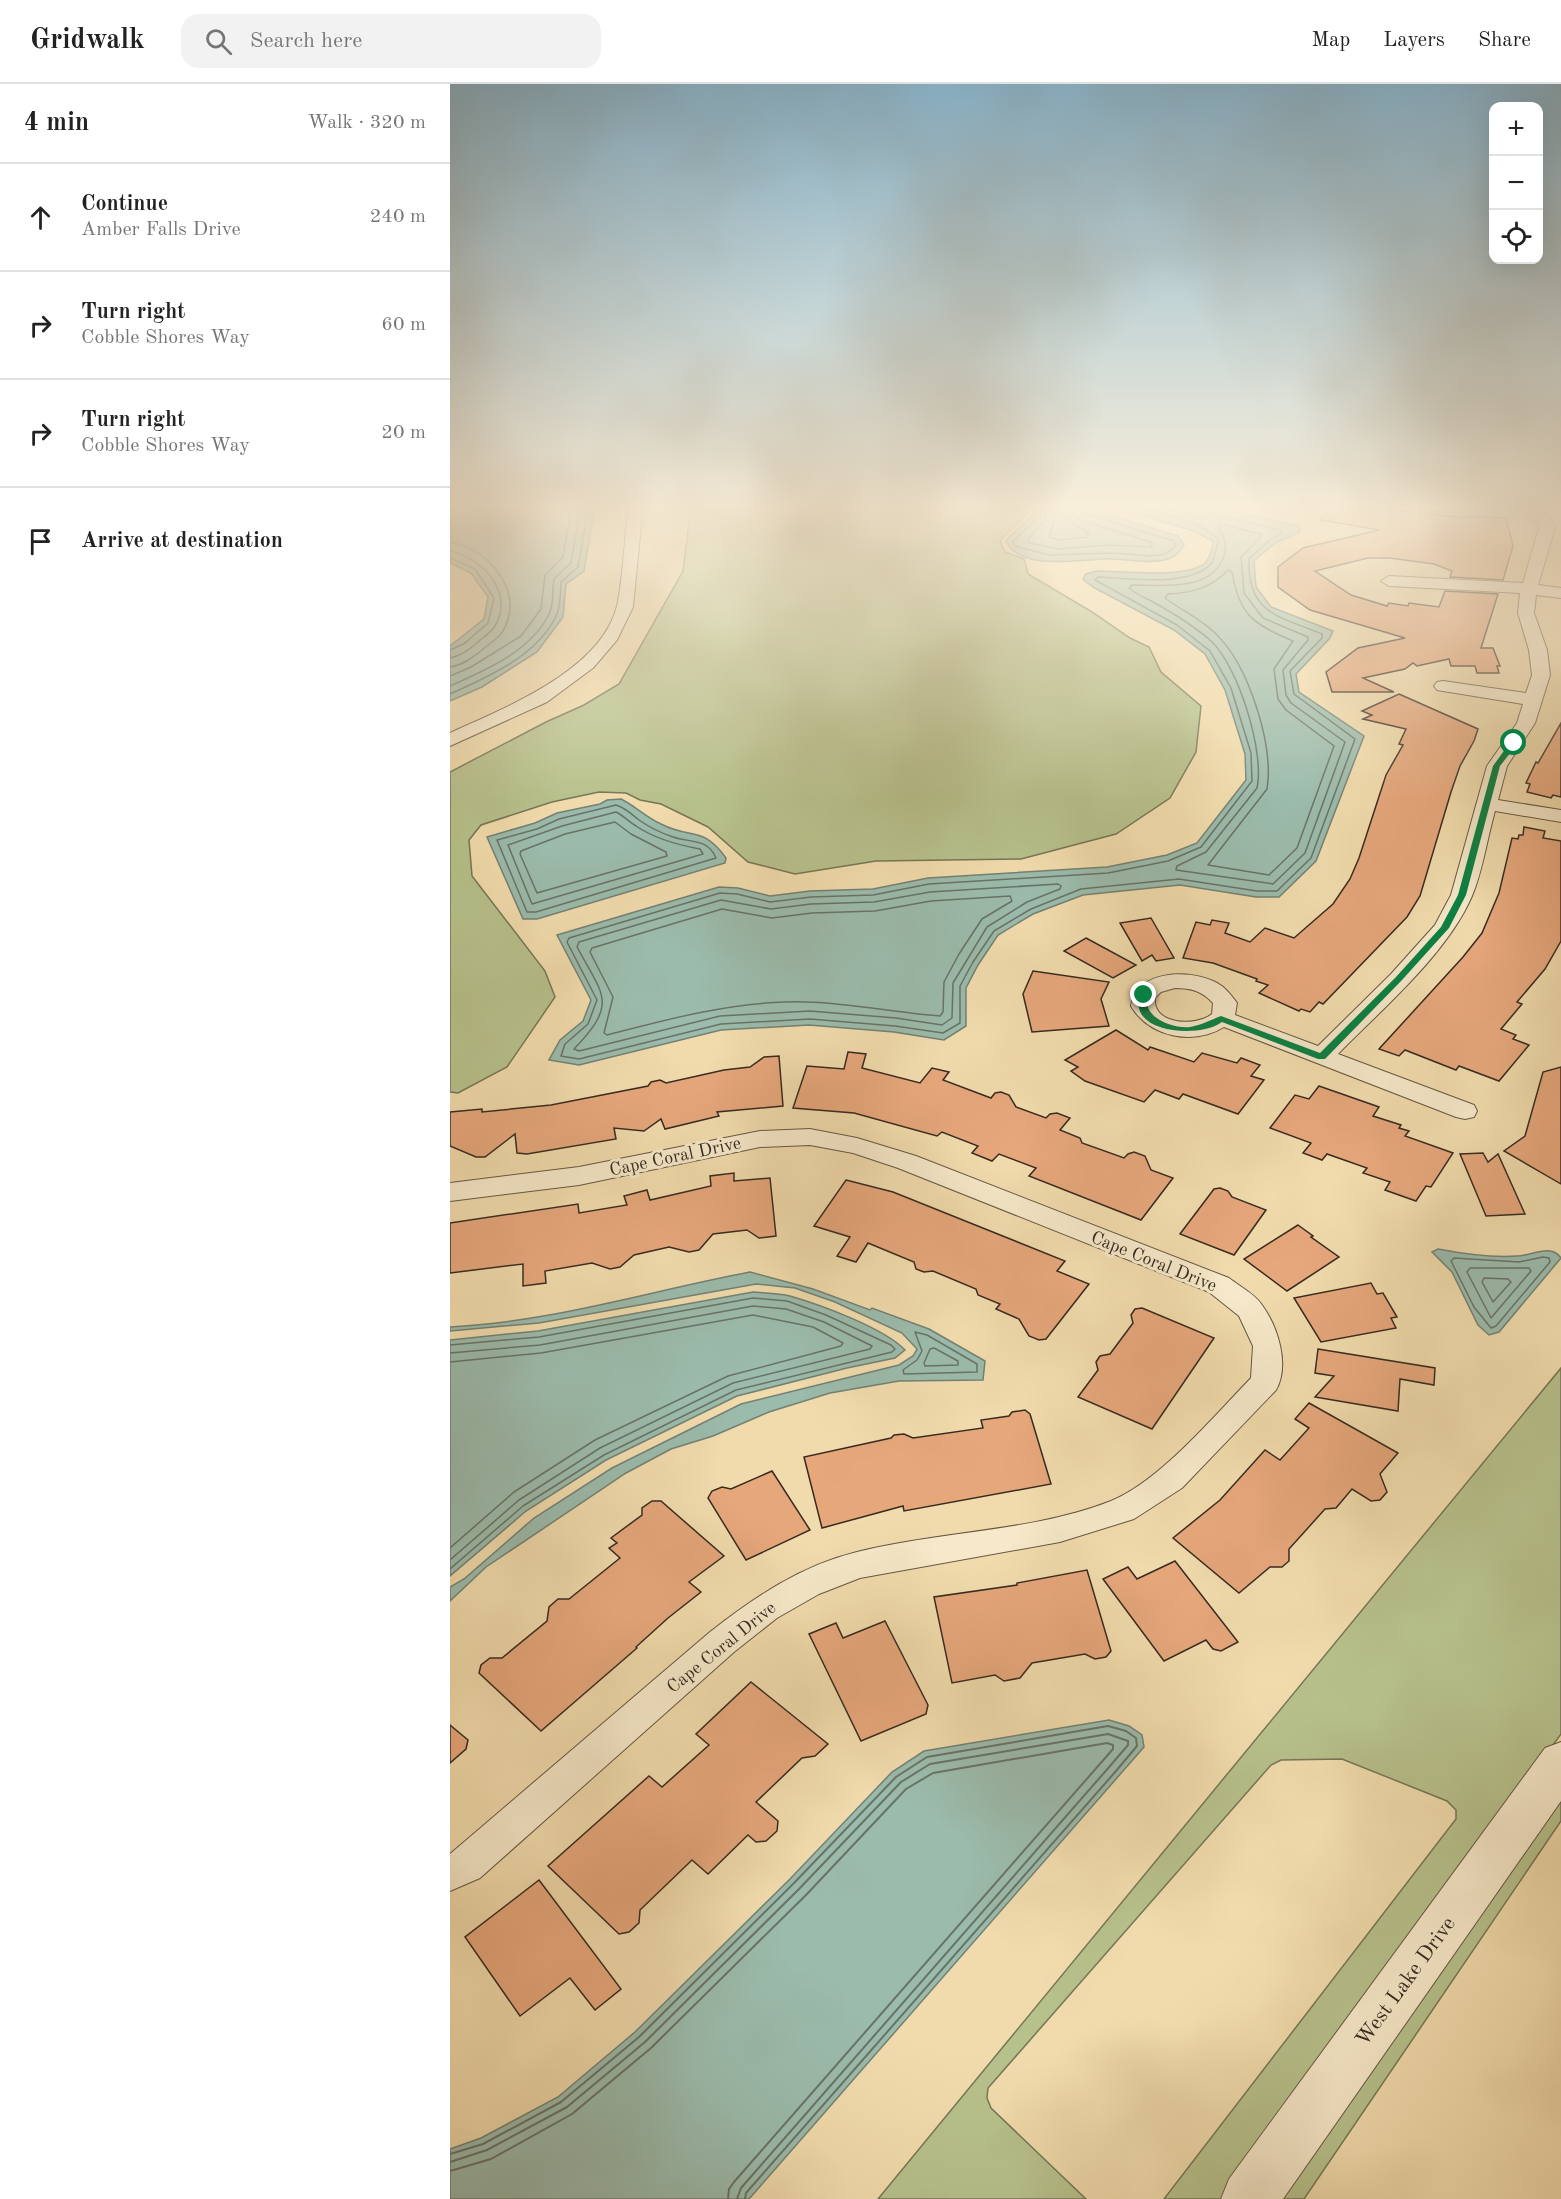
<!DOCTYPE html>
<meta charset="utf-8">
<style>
body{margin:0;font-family:"Old Standard TT",serif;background:#f2f2f2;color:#222}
.controls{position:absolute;right:18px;top:18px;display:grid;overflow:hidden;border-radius:12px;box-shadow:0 6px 24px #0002}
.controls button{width:54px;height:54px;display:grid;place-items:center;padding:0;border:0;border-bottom:2px solid #e0e0e0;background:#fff;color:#222;font:30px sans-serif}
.stop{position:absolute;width:18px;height:18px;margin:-14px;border:4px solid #0b8043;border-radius:50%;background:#fff}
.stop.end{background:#0b8043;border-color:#fff;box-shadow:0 2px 6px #0008}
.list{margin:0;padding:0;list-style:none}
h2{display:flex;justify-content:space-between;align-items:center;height:78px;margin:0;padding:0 24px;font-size:26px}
h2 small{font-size:20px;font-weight:400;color:#767676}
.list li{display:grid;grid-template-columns:39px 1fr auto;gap:18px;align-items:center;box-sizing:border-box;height:108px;padding:0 24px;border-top:2px solid #e0e0e0}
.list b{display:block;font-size:22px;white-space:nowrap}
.list p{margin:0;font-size:20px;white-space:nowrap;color:#767676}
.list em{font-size:20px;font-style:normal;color:#767676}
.icon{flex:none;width:33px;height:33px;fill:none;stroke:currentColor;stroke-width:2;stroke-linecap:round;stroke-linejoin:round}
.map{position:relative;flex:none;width:1111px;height:2115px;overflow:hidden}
header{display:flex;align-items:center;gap:36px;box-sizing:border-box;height:84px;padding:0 30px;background:#fff;border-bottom:2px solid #e0e0e0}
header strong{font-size:28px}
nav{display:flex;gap:33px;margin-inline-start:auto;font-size:21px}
.search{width:420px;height:54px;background:#f2f2f2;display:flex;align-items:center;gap:15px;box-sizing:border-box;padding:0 21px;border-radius:18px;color:#767676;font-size:22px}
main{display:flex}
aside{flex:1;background:#fff}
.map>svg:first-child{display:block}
.green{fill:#b7c18c;stroke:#767657;stroke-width:1.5}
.water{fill:#9bbbac;stroke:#738175;stroke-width:1.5}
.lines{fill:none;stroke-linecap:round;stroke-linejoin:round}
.shore-far1{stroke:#687367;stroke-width:1.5}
.shore{stroke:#687367;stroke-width:2}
.building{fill:#e6a77b;stroke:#362b22;stroke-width:1.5}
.minor-casing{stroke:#655744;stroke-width:2}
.tertiary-casing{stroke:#655744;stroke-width:2}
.minor{fill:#f6e8c9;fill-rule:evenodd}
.tertiary{fill:#f6e8c9;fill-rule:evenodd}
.route{fill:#0b8043}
.labels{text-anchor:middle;stroke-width:6;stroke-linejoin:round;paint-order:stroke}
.street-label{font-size:18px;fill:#362b22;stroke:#f6e8c9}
.near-street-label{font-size:21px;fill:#362b22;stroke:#f6e8c9}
</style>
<header>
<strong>Gridwalk</strong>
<div class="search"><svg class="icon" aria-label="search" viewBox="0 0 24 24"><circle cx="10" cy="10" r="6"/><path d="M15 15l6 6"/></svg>Search here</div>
<nav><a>Map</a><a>Layers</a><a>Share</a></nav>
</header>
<main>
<aside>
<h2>4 min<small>Walk · 320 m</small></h2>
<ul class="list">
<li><svg class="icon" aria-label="ahead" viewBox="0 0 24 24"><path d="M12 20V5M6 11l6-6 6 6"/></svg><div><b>Continue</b><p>Amber Falls Drive</p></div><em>240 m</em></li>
<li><svg class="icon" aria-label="right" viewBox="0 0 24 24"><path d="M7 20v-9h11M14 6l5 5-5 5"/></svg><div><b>Turn right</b><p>Cobble Shores Way</p></div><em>60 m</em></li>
<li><svg class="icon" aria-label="right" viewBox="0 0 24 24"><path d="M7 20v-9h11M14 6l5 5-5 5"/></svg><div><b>Turn right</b><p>Cobble Shores Way</p></div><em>20 m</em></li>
<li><svg class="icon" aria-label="arrive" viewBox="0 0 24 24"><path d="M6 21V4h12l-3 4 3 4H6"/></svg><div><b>Arrive at destination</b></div></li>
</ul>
</aside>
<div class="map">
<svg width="1111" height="2115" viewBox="0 0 1111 2115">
<rect width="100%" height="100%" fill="#f1dbac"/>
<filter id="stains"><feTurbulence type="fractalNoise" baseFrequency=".00333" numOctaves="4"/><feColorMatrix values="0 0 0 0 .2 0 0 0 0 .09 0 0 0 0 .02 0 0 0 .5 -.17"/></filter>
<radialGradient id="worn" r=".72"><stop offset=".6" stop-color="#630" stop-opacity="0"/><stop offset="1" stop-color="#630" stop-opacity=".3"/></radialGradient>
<g class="green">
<path d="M241,421H568L578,426C573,440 559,444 550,457L555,468L574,475L578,490L642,528L680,554L699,563L711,588L751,622L746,668L720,714L666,750L571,775L426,777L345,790L298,778L258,743L211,720L190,716L176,709L149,708L102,718L31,741L19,756L22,792L95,887L105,913L57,983L8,1009L0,1008V688L96,638L134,621L169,600L233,487Z"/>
<polygon points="1111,1284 1111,1650 773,2115 714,2115 1006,1735 1006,1726 997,1717 892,1675 831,1676 821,1681 538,2004 537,2014 541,2024 636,2115 428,2115"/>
<polygon points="1111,1709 1111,1737 854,2115 823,2115"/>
</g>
<g class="water">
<polygon points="16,421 145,421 134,487 116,500 113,533 87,568 32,603 0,617 0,562 34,535 38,513 21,489 0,479 0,422"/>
<path d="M576,421H628L728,452L734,461C730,466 727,472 721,474C701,481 681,475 661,475C633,474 571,489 556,457C565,444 579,440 585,425Z"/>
<path d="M657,421H754L848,442L850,448L825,459L804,477L806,503L821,523L883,547L880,554L846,590L849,608L914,652L866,777L829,813H806L730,801L633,811L583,830L548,851L528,881L516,904V942L494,956L444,948L359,941L271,946L129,981L99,976L110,956L133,937L141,916L107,851L269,803L288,804L320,812L360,807L423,805L478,794L657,783L717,771L747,759L796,696L795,670L775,606L755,570L724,546L643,503L633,495L636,490L647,487C672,487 737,495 755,479C761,472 762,465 763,457L744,447Z"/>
<path d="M171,715C185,722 196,733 211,740C242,756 252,741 276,774L275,779L87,835H73L37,753L85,739L107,729L150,720L157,716Z"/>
<path d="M988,1165C1014,1170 1041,1174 1067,1172C1081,1172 1101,1159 1111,1174L1049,1248L1039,1251L1028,1241L1002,1188L982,1168Z"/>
<path d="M300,1188L363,1205L420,1226L422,1224L479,1245L535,1277L533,1296L449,1297L380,1309L319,1328L263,1352L221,1365L176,1389L36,1483L0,1517V1503L14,1495L84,1434L162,1384L291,1320L449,1281L463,1272L467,1265L452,1249L385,1218L345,1204L306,1200L89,1239L0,1247V1243C102,1238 200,1207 300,1188Z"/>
<path d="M303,1208C315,1209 329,1209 340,1212C371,1221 434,1244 455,1266L445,1274L397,1284L287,1312L156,1376L76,1427L0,1492V1256L88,1247Z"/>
<polygon points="659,1636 679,1642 692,1651 694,1663 299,2115 0,2115 0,2065 31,2054 108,2013 185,1948 340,1795 442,1688 474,1667"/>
</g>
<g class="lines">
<g class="shore-far1">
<polyline points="589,421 589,433 563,457 565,462 599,471 664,469 700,472 715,470 726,462 724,457 634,429 629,421"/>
<polyline points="597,421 595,436 578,455 579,459 608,465 658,461 702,463 701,458 630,436 623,429 622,421"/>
<polyline points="606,421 606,431 599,453 609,456 638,453 638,448 618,437 613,421"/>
<path d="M678,421C707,429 747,434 769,456L762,479C739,504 679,494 648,493L645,496L727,541L760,567L781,604L801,669L802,697L751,763L718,777L658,789L479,800L423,811L361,813L320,818L287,810L270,809L119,854L117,858L147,916L138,940L115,960L111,972L129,975L271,940L360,935L445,942L493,949L510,939V902L523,878L544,847L581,825L631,805L729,795L807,807H827L861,774L905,655L844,610L840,587L872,554V550C829,532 797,530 799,475L822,454L831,450V446L763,430L758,421"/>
<polyline points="706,421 751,435 754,432 751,421"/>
<path d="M770,440L811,450V453L791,473L794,509L813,534L858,553V556L833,586L836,611L841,619L895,658L855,769L823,800L726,786L727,782L756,768L807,704C815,668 788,582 761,557C744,542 723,529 703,518C695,514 686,510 679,504L682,501C711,501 758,508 773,475C778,463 775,454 769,444Z"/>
<path d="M0,458C38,465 76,507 53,547C49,554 39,560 32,566C22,574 13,581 0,583"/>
<path d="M0,467C32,474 65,508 45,542C41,549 33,553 28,558C19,566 11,572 0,574"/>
<polyline points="0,474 25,485 44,514 38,539 15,559 0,566"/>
<path d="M778,486L782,488C789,532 804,540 843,557L824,585L828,615L836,626L884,662L847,764L819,791L758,781L817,705C824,661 799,583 767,551C752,535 732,527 715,514L718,510C742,509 761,504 778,486Z"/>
<polyline points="0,592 21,583 71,552 91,525 95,491 113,473 122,421"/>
<path d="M0,602C36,586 83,566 100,528C104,517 102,506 104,495L121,479L131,421"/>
<path d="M0,610C38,593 89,571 107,530C111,520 110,509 111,498L128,483L139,421"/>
<path d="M166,721C176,724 181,730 189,736C199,743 211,749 223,753C240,759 258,754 266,774L86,828H77L47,756L87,745L109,735Z"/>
<path d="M166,728C174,732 178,737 186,742C205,755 228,761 250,765L253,770L82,820L58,761L112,742Z"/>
<polygon points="165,738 181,750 216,768 217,772 87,809 70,770 71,767 115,750"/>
<path d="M608,800L611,802L610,805L577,818L537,843L503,899L502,934L492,941L446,934L360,927L270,932L129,967L124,965C168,919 154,913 127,863L129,858L271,816L321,825L361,820L424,818L480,808Z"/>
<path d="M560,812L562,817L532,835L509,870L494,898L493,928L490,932C438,928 386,916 334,918C274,920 215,936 157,951L154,949L163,913L140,868L142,864L272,825L322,834L362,829L425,827L481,817Z"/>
<polygon points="1093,1173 1099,1174 1100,1178 1046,1242 1041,1244 1024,1223 1001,1177 1004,1174 1069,1178"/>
<polygon points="1020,1184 1079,1184 1081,1187 1041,1234 1017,1188"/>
<polygon points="1034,1194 1058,1195 1061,1198 1043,1218 1032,1198"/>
<polygon points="465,1248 477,1251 527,1280 527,1288 454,1290 453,1286 467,1276 472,1267"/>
<polyline points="0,1261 89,1253 303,1214 337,1217 376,1231 441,1261 445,1265 442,1268 286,1306 154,1371 73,1422 0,1485"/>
<polygon points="484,1264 508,1277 508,1281 475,1282 474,1279 480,1265"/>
<polyline points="0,1269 90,1261 303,1222 336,1225 374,1238 422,1262 420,1265 283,1299 150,1364 69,1416 0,1476"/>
<polyline points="0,1278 91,1269 303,1231 363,1243 393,1259 391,1262 278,1292 145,1356 64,1408 0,1464"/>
</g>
<g class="shore">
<polyline points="0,2070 33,2060 111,2018 189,1953 344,1799 446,1693 477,1673 658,1642 676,1647 686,1654 687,1662 666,1687 296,2109 295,2115"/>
<polyline points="0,2078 37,2066 117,2023 195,1958 349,1805 451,1698 480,1680 658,1650 678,1657 678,1661 660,1682 291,2104 287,2115"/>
<polyline points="0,2087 41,2075 122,2030 201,1964 356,1811 456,1705 483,1689 657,1659 663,1661 663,1665 284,2098 279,2105 278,2115"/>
</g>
</g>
<g class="building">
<polygon points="884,421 902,421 1017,434 1016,432 1056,434 1063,462 1053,496 1000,493 1002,487 984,480 940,474 918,474 865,487 901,511 937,522 939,519 958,522 959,519 989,523 995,507 1048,510 1031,564 1043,564 1050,582 1047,582 1049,589 1027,589 1025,582 1001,582 999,575 967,582 963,579 955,585 913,594 944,608 882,608 876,588 908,564 955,554 860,526 828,503 828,483 853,464 929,446 871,436"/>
<polygon points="949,610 1028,645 1024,657 1010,682 1001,708 970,812 957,833 873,920 869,918 860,928 851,925 849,927 809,909 818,901 806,897 807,895 763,879 733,874 746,838 760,841 762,836 779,839 775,849 800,858 815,844 844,854 883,820 900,795 909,774 936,691 953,661 949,660 956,645 913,635 922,631 912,627"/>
<polygon points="1111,639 1111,713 1103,711 1101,714 1077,708 1080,700 1076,699 1086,678 1088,679"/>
<polygon points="1074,743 1095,747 1093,754 1111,757 1111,857 1095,885 1067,918 1072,920 1051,945 1066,951 1063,955 1079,961 1049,997 1009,982 1006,986 955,966 949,972 929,965 1013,873 1032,849 1049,809 1062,754 1068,755 1069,751 1073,751"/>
<polygon points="701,834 724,874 706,877 702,871 692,877 670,839"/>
<polygon points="636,854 686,881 663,894 614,867"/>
<polygon points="583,887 659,898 651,915 659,942 582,948 573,910"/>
<polygon points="666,946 698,966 700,963 744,978 752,969 787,979 791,974 810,981 801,992 814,996 788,1030 733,1010 729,1015 705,1006 694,1018 635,997 621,987 628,983 615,976"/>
<polygon points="398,968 416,970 412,984 470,999 482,984 499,988 493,996 541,1014 545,1009 551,1008 559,1011 566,1023 596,1034 600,1030 607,1029 620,1034 610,1046 630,1054 632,1059 674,1074 678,1070 684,1068 695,1072 701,1086 723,1094 691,1136 579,1092 586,1084 549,1070 542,1077 522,1069 528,1062 492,1048 487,1052 404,1029 343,1024 357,982 394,985"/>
<polygon points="329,972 333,1022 267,1028 269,1032 215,1045 211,1035 194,1047 164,1044 166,1055 77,1070 67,1069 65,1050 35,1073 26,1073 0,1062 0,1028 32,1025 32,1028 101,1021 198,1002 201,998 210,996 216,999 274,986 300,983 314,973"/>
<polygon points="1111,983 1111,1100 1054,1067 1075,1052 1093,988"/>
<polygon points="869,1002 929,1023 923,1032 951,1041 949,1044 959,1047 955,1052 1003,1069 981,1103 976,1102 966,1117 935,1106 940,1098 913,1089 917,1084 877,1070 872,1076 853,1069 861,1059 820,1044 845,1011 859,1015"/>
<polygon points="1033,1069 1038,1078 1048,1070 1075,1130 1036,1132 1010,1070"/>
<polygon points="284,1089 284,1097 320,1094 326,1152 309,1154 297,1146 263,1150 249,1166 239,1168 219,1163 184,1171 170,1183 160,1185 142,1179 95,1187 96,1199 73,1202 73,1180 0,1189 0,1139 128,1120 129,1129 177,1121 174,1112 197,1106 200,1116 261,1102 260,1092"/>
<polygon points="396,1096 443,1108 615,1177 607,1187 639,1200 596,1255 589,1256 579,1252 569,1235 546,1225 550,1220 528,1211 526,1205 483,1187 474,1188 466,1185 464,1178 418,1159 406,1178 387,1172 400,1153 364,1142"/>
<polygon points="770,1104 778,1107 782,1113 816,1126 784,1171 730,1150 764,1105"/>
<polygon points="848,1141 863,1152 861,1153 889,1173 837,1207 794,1175"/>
<polygon points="921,1199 927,1210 933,1209 947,1233 941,1234 946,1244 871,1258 844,1214"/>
<polygon points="692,1224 764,1254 702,1345 628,1313 648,1286 646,1278 650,1272 660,1270 683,1239 681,1231 685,1225"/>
<polygon points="868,1265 985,1284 984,1301 950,1295 948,1327 865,1313 884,1292 865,1289"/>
<polygon points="859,1319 948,1369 930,1390 937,1408 930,1416 921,1417 902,1405 886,1424 875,1425 839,1465 839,1477 832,1483 820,1483 789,1509 723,1454 770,1416 815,1366 830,1376 859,1344 845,1335"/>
<polygon points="575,1326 580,1330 601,1400 454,1427 453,1422 372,1444 354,1373 441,1354 444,1351 454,1350 463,1354 533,1344 531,1336 559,1332 562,1328"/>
<polygon points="322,1387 360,1446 296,1476 258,1414 262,1407 272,1403 281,1405"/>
<polygon points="202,1417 211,1417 274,1472 239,1498 251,1508 218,1534 186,1563 187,1564 91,1647 29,1589 31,1581 40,1574 52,1574 97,1537 99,1523 108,1515 119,1515 170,1474 159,1464 167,1459 161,1454 192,1431 192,1424"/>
<polygon points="725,1477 788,1558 771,1567 763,1565 756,1556 714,1577 653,1495 678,1483 687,1495"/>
<polygon points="637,1486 661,1567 656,1573 645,1575 635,1570 582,1579 570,1594 554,1597 545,1591 502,1599 484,1513 567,1501 567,1499"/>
<polygon points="435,1537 478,1621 476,1630 411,1657 359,1550 386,1539 393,1554"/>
<polygon points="301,1598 378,1660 365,1672 352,1674 306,1718 328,1737 327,1747 316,1757 306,1758 298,1751 258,1790 242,1776 190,1826 189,1839 179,1848 169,1850 98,1782 199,1692 212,1703 259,1661 246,1650"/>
<polygon points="0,1641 18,1656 16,1665 0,1679"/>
<polygon points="89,1796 171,1905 145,1926 120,1894 70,1932 15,1853"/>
</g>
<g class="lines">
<g class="minor-casing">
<g id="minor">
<path d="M179,421H193L183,523L167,556L143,584L97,618L0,662V649C54,624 151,587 167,522C174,489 174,454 179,421Z"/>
<path d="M960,421H1052C1044,430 967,430 960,421Z"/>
<path d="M1063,421C1081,421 1098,425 1105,444L1088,501L1111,504V514L1086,511L1084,529L1097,566L1100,591L1085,639L1057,682L1048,716L1111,726V738L1045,727C1037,755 1033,786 1022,812C997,870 932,925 888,970L1024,1021L1027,1027L1024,1033L1015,1035L1006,1033L774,943C743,962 699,953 681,922C686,885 741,885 767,899C776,904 781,911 787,919L785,931L868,962L941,890L985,841L1001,811L1037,682L1067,639L1073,620L993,607L987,606L984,602L987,598L993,597L1076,609L1082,591L1079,566L1068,529L1070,509L939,502L931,497L939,492L1073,499L1089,444L1087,438ZM725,904C741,904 752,907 763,919L762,930C746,943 702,941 705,914L711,908Z"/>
<path d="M360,1045L407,1054L466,1072L779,1194C789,1202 805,1210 812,1221C828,1243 840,1281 826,1306L732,1404L684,1435L610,1458L410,1494L369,1510L327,1534L284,1568L30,1794L0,1807V1770L260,1548C305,1513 350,1482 407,1468C488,1447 583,1448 661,1417C710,1397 764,1332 801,1294L803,1262L789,1232L759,1208L448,1084L403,1069L360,1061L310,1063L129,1101L0,1117V1099L129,1083L310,1047Z"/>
</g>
</g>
<g class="tertiary-casing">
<polygon id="tertiary" points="1111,1658 1111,1717 833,2115 771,2115 779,2095 1095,1664"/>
</g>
<use href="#minor" class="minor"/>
<use href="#tertiary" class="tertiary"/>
</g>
<linearGradient id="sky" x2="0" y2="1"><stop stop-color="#89b7d0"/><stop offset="0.59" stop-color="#f9efda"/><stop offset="1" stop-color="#f9efda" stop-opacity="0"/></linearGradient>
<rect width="1111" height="717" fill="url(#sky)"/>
<path class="route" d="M1061,657L1068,659L1050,682L1016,811L999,844L952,896L875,975H868L772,938C749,955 677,949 690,911L694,909L698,911C691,933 722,945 740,943C752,941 760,936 771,932L870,969L946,893L991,843L1008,811L1043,682Z"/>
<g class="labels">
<g class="street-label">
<text transform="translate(225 1072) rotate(-12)" y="6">Cape Coral Drive</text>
<text transform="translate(704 1177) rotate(22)" y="6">Cape Coral Drive</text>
<text transform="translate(271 1563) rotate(-39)" y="6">Cape Coral Drive</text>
</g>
<g class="near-street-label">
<text transform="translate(955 1897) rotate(-54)" y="7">West Lake Drive</text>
</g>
</g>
<rect width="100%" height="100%" filter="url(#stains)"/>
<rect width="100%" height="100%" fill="url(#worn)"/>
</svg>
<div class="controls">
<button>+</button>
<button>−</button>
<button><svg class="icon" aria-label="locate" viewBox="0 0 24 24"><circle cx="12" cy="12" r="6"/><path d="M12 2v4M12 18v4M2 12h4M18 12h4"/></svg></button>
</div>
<div class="stop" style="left:1064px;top:659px"></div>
<div class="stop end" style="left:694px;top:911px"></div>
</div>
</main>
